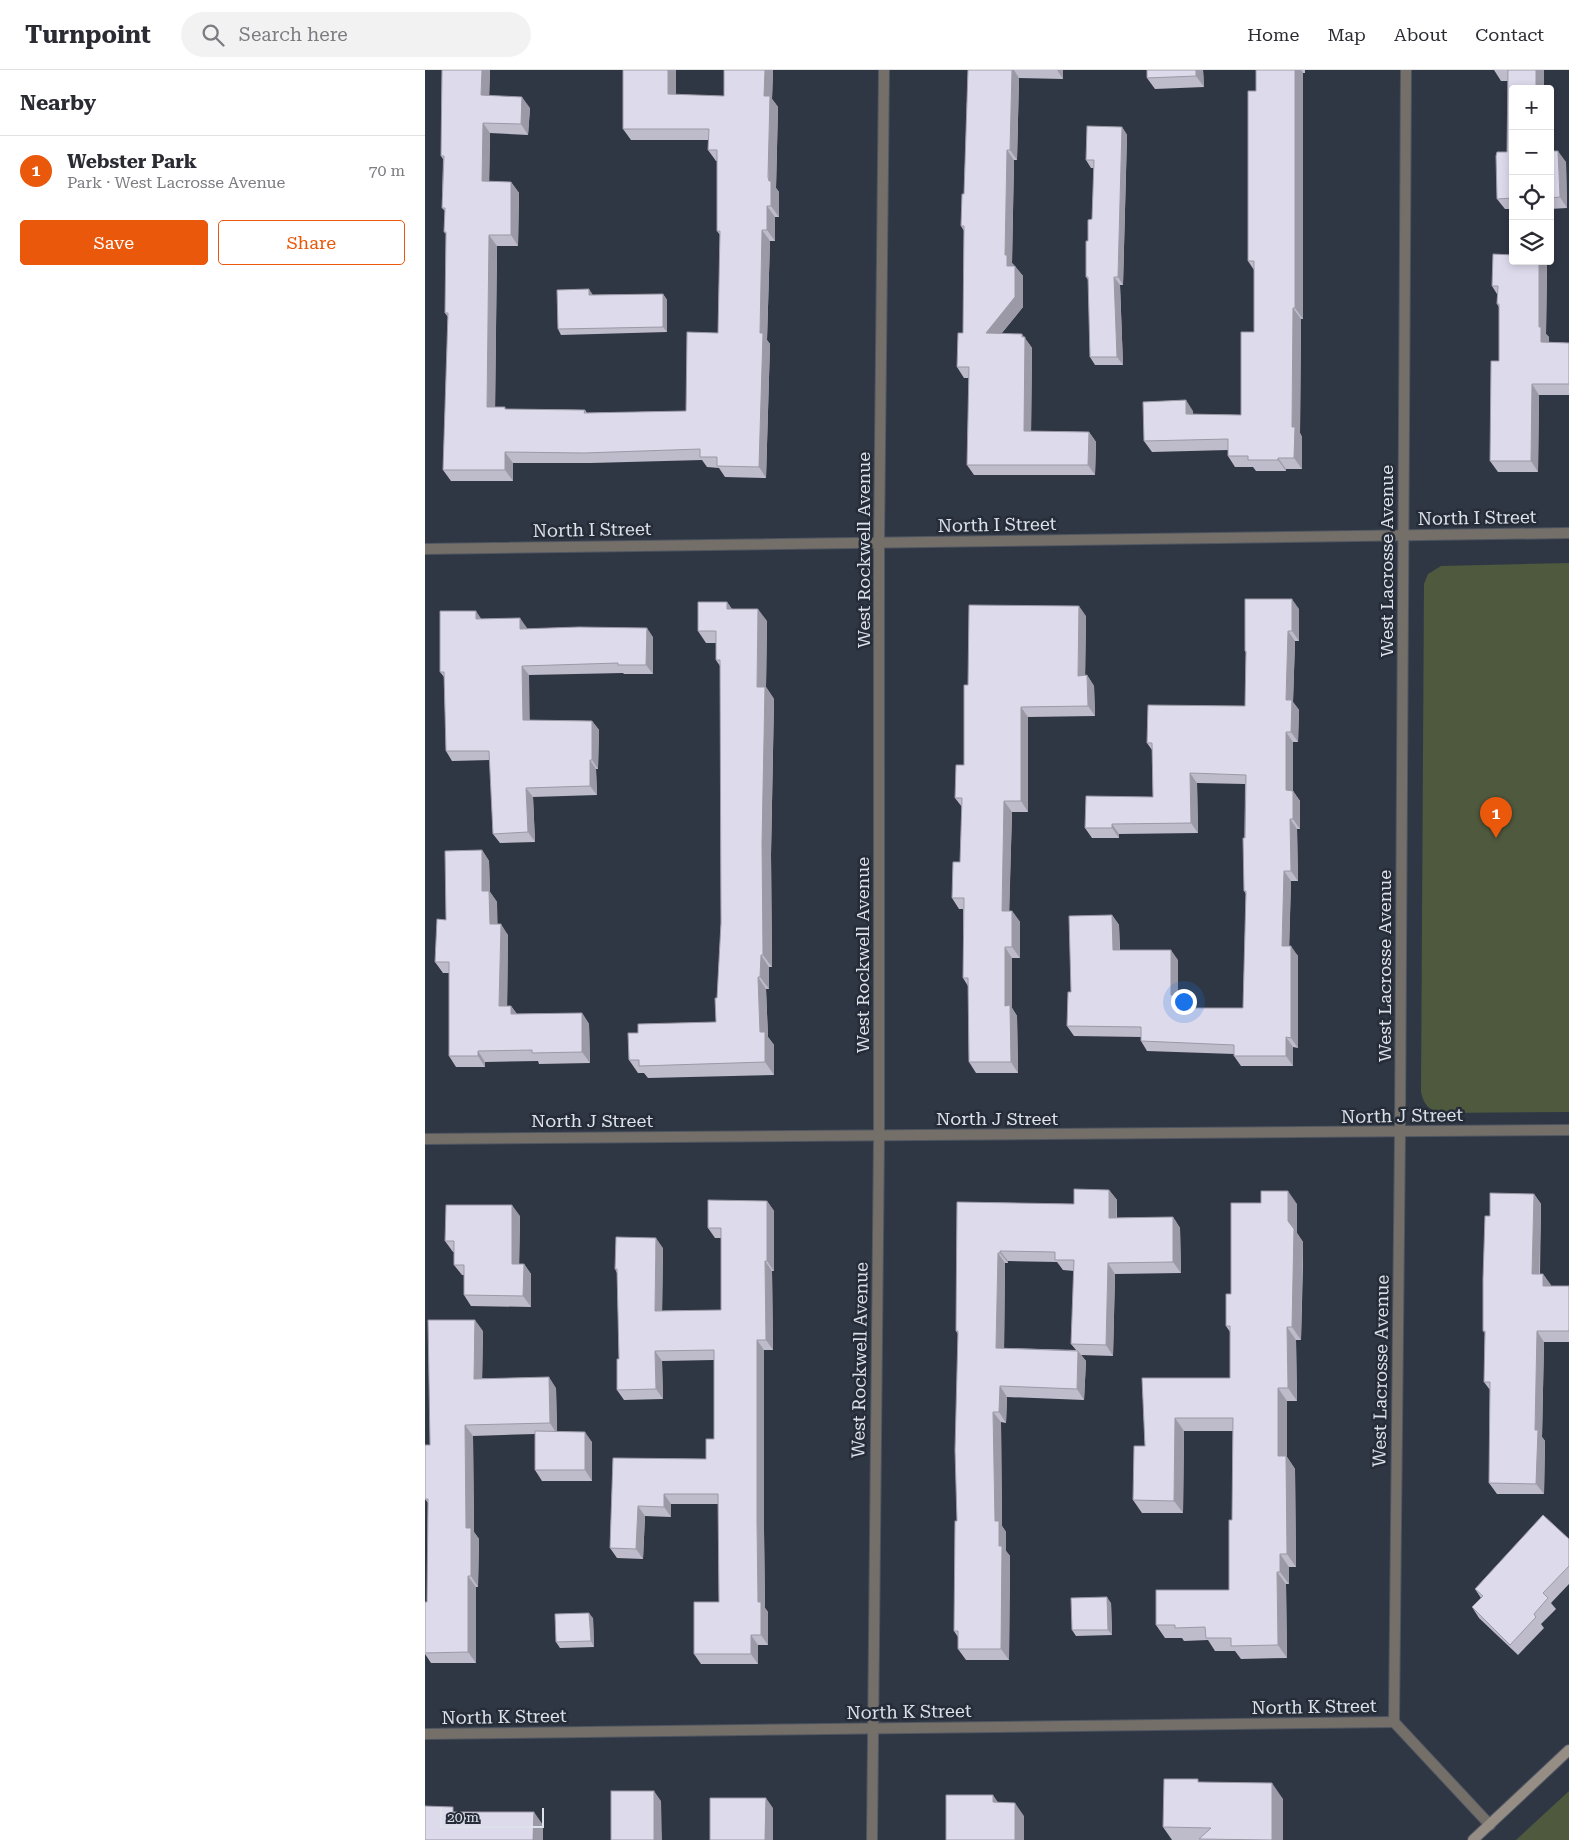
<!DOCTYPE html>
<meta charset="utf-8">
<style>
body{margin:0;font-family:"Roboto Serif",serif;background:#f2f2f3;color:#2b2b33}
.controls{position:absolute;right:15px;top:15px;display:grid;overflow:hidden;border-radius:5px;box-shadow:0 2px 8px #0003}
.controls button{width:45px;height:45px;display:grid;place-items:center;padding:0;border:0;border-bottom:1px solid #e1e1e2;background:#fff;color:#2b2b33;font:25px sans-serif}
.scale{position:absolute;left:15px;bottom:12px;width:104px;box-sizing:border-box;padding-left:5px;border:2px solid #dde1ea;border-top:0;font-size:14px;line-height:18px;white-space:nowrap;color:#dde1ea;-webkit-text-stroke:4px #262d39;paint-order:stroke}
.you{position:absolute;left:758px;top:931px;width:18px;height:18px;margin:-12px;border:4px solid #fff;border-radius:50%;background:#1a73e8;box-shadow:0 0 0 8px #1a73e833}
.badge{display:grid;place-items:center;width:32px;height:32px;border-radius:50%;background:#ea580c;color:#fff;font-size:16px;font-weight:700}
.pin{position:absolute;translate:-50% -41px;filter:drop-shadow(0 1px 2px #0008)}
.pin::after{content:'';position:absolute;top:26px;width:18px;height:15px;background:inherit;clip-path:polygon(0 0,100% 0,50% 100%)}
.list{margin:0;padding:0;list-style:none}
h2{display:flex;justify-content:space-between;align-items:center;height:65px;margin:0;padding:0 20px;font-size:21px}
h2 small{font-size:16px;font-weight:400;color:#7c7c81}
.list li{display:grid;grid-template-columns:32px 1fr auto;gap:15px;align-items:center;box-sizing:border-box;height:70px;padding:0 20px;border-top:1px solid #e1e1e2}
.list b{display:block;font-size:19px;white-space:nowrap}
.list p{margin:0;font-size:16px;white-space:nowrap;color:#7c7c81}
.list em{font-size:16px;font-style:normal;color:#7c7c81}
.actions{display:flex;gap:10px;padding:15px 20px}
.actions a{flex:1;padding:11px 0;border:1px solid #ea580c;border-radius:5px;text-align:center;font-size:18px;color:#ea580c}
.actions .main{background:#ea580c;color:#fff}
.icon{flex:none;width:28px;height:28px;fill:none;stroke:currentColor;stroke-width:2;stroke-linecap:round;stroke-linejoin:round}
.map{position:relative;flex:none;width:1144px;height:1770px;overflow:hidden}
header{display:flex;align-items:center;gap:30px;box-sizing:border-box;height:70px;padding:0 25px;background:#fff;border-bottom:1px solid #e1e1e2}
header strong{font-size:24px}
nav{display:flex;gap:28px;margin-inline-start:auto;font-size:18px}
.search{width:350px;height:45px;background:#f2f2f3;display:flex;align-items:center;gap:12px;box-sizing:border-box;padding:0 18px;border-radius:28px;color:#7c7c81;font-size:19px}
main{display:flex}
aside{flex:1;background:#fff}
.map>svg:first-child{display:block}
.green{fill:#4e593e}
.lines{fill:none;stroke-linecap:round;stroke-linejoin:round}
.street-casing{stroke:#4f5662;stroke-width:12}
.secondary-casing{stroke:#4f5662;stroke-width:12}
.street{stroke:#746f69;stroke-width:10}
.secondary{stroke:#968e85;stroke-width:10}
.wall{fill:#bebbcb;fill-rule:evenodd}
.shaded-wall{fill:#9b99a5}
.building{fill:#dddaec;stroke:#9b99a5}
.labels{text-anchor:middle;stroke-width:5;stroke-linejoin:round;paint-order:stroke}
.street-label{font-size:18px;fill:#dde1ea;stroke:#262d39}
</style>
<header>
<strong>Turnpoint</strong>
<div class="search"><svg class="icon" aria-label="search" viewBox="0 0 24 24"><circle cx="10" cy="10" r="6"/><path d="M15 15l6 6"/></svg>Search here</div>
<nav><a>Home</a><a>Map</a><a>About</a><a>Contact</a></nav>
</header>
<main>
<aside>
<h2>Nearby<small></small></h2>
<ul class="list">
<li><span class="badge">1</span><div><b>Webster Park</b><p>Park · West Lacrosse Avenue</p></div><em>70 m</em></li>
</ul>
<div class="actions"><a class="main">Save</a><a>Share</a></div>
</aside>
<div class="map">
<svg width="1144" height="1770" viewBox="0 0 1144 1770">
<rect width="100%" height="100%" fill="#303744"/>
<g class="green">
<path d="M1144,493V1042L1015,1043C1003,1039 999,1035 996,1022L999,514L1003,504L1016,496Z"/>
<polygon points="1144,1721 1144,1770 1091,1770"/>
</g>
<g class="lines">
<g class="street-casing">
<g id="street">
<polyline points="981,0 975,1062 969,1652 1065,1755"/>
<polyline points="0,479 1144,463"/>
<polyline points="0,1069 1144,1060"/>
<polyline points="0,1664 969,1652"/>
<polyline points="447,1770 454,1066 454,473 459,0"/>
</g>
</g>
<g class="secondary-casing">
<polyline id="secondary" points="1048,1770 1144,1680"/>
</g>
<use href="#street" class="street"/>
<use href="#secondary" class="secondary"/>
</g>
<g class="wall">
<polygon points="17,0 65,0 64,25 105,38 103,65 65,63 64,112 86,112 94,123 93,176 72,176 70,337 82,339 160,340 162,343 261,341 293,263 295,165 292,161 292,91 291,91 283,80 283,70 206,70 198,59 251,0 251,25 299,26 299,0 348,0 347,29 353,37 351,118 354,122 354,147 350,147 350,171 345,171 342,270 345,274 341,408 300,407 294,398 282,397 277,390 166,393 88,393 88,411 26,411 18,400 23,247 20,243 21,164 19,162 20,141 17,138 18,89 16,86"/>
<polygon points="543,0 638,0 638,9 594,8 592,90 589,90 587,193 598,206 598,237 576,264 599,267 607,278 606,361 664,362 671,372 670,405 549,405 542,395 544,308 539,308 532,297 538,263 539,161 536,156 539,124"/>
<polygon points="778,0 779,17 730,19 722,8"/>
<polygon points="831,0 880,0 880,3 878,3 878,249 876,249 875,363 877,367 877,399 861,399 861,401 831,401 828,397 810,397 803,386 803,380 727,382 719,371 768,341 768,344 816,345 829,262 829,200 823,191 831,21"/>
<polygon points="1069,0 1119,0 1119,19 1088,19 1088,139 1080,139 1072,129 1082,82 1083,11 1076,11"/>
<polygon points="697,57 702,65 698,215 695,215 698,295 670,295 665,287 664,211 661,207 663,171 667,149 669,98 666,98 661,90"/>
<polygon points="1125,81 1141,92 1142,138 1125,139"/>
<polygon points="1088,191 1119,191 1122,196 1121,264 1124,267 1124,272 1144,273 1144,325 1114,325 1113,402 1073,402 1065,391 1074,291 1074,237 1072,234 1072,224 1067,216"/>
<polygon points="238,224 242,230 242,262 136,265 133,259 168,225"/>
<polygon points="302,532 307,539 342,551 341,617 349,629 346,785 347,897 344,897 344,919 341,919 343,967 349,975 349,1005 223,1008 219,1003 213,1003 204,990 213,963 291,952 296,853 295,596 291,590 291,573 281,573 273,561"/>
<polygon points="874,539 874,571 870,571 868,632 874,640 873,672 868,672 868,721 875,731 875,759 872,759 873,811 866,811 864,876 873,886 873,978 868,977 868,996 816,996 809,986 809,984 722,981 716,971 716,967 649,966 642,956 646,922 687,845 694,855 695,880 753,890 753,926 767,936 767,938 818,938 821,824 819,821 820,714 772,713 773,763 694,764 694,768 667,768 660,758 728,727 727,680 722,673 820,636 821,583 820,581"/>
<polygon points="661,546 660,605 662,605 669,616 670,646 603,647 603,742 587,742 584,841 587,841 595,852 595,888 587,888 587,938 592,946 593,1003 551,1003 544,992 543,916 538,908 538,839 534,839 527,828 535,792 537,737 530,728 539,695 543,615"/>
<polygon points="56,549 102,558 102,559 228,567 228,604 199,604 198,603 104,605 104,650 167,651 174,660 173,699 171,699 172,725 108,727 110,772 75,773 68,764 65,690 27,691 21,681 19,607 15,602"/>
<polygon points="57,780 64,791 65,822 72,832 72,854 83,865 82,936 86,936 92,944 157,943 164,954 165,993 114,994 113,991 60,992 60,997 31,997 24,986 24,903 18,903 10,892 21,850"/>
<path d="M684,1120L692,1130V1148L748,1147L755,1158L756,1203L690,1204L688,1286L656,1285L661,1291L659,1330L582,1327L581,1353L576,1352L577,1456L581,1462V1481L585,1486L584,1590H541L533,1579V1567L529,1561L532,1451L533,1264L531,1261L532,1132L649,1134ZM583,1191L632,1192L638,1200L649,1201L646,1274L651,1280L579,1278L580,1193H583Z"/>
<polygon points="1109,1124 1116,1134 1115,1204 1118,1204 1126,1216 1144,1216 1144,1272 1119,1272 1117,1367 1120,1371 1119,1424 1072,1424 1064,1413 1065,1320 1059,1312 1060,1263 1058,1261 1065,1146"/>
<polygon points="342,1131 349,1141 349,1201 347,1201 348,1280 339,1280 339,1461 340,1538 343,1542 343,1575 333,1575 333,1594 276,1594 269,1584 294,1532 293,1434 246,1434 246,1447 220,1446 218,1489 192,1488 185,1478 188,1388 281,1389 289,1369 289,1290 237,1291 238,1329 199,1330 192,1320 194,1289 192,1203 190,1199 238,1178 237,1241 296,1240 296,1168 290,1168 283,1158"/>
<polygon points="872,1134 872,1163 878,1172 878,1196 876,1270 871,1270 872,1331 862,1331 862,1387 870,1399 871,1497 864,1497 864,1514 861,1514 862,1588 816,1589 810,1581 790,1581 783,1570 759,1571 757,1568 740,1568 731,1555 804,1520 807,1450 808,1361 759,1361 758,1443 717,1443 708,1430 720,1376 717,1308 805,1308 805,1262 801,1256 806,1224"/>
<polygon points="95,1146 94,1194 99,1194 106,1204 106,1237 46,1236 39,1225 39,1205 37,1205 29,1195 29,1182 28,1182 20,1171"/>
<polygon points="58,1261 57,1308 131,1318 132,1361 167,1372 167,1411 117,1411 110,1400 110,1364 48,1366 49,1462 54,1469 53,1517 51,1517 51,1593 6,1593 0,1584 0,1532 2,1532 3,1433 0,1429 5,1375"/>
<polygon points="1144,1469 1144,1514 1126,1533 1131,1539 1116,1554 1119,1558 1093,1585 1054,1548 1047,1537 1056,1528 1050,1519"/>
<polygon points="686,1533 687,1565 651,1566 647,1560"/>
<polygon points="168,1548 169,1577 135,1578 131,1572"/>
<polygon points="775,1712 858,1729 858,1770 747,1770 738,1757"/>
</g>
<g class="shaded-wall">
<polygon points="57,0 65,0 64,35 56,25"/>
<polygon points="243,0 251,0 251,35 243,24"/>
<polygon points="340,0 348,0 347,29 353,37 351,118 354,122 354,147 346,136 344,111 339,26"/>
<polygon points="587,0 589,0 594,8 592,90 585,80"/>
<polygon points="632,0 638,0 638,9"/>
<polygon points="771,0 778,0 779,17 771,6"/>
<polygon points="870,0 876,0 878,3 878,249 870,238"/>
<polygon points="1111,0 1119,0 1119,19 1114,19 1111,15"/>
<polygon points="97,27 105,38 103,65 96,54"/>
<polygon points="58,53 65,63 64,122 57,111"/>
<polygon points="697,57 702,65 698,215 693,207"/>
<polygon points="582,80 589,90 587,193 589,195 589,206 582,196 580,185"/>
<polygon points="1133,81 1141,92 1142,138 1135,127"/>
<polygon points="86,112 94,123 93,176 86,165"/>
<polygon points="342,136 350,147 350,171 342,160"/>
<polygon points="337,160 345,171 342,270 345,274 341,408 334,397 335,263"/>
<polygon points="64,165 72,176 70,348 62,337"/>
<polygon points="1114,191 1119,191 1122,196 1121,264 1124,267 1124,283 1116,272 1114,257"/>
<polygon points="590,196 598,206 598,237 568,274 561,263"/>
<polygon points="689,207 695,215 698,295 692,287"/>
<polygon points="164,219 168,225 164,225"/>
<polygon points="238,224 242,230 242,262 238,257"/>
<polygon points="868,238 876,249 875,363 877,367 877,399 869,388 867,357"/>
<polygon points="597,264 607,278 606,372 599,361"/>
<polygon points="1107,314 1114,325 1113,402 1106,391"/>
<polygon points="761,330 768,341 769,354 761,344"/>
<polygon points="664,362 671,372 670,405 663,395"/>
<polygon points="80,382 88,393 88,411 80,400"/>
<polygon points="853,388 861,399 861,401 853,390"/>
<polygon points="867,529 874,539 874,571 867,561"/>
<polygon points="302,532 310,544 302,539"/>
<polygon points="654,536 661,546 660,616 653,606"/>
<polygon points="333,539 342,551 341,617 349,629 346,785 347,897 338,885 332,617"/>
<polygon points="51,541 57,550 51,549"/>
<polygon points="95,548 102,558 102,568 95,559"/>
<polygon points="222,558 228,567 228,604 221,595"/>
<polygon points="863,561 870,571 868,632 874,640 873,672 866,662 861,630"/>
<polygon points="97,596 104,605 105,659 98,650"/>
<polygon points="662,605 669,616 670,646 663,636"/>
<polygon points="596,637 603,647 603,742 596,731"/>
<polygon points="167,651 174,660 173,699 167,690"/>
<polygon points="861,662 868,672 868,721 875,731 875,759 868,749 861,720"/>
<polygon points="165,690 171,699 172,725 165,716"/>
<polygon points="765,703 772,713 773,763 766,753"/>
<polygon points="101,718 108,727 110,772 103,762"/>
<polygon points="579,731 587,742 584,852 577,841"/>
<polygon points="865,749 872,759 873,811 866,801"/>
<polygon points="687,754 694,764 694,768 687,758"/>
<polygon points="57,780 64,791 65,822 72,832 73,865 65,854 57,821"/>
<polygon points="859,801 866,811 864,886 857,876"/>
<polygon points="587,841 595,852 595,888 587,877"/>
<polygon points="687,845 694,855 695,890 688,880"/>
<polygon points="76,854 83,865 82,947 74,936"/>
<polygon points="866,876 873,886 873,978 866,968"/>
<polygon points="580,877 587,888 587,938 592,946 593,1003 586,992 580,936"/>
<polygon points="746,880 753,890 753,935 746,925"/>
<polygon points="336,885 344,897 344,919 335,907"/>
<polygon points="333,907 341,919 343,967 349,975 349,1005 340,992 335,962"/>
<polygon points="760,926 767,936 767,948 760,938"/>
<polygon points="86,936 94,947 86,944"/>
<polygon points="157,943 164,954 165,993 157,982"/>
<polygon points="861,967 868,977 868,996 861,986"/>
<polygon points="53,981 60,992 60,997 53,986"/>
<polygon points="684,1120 692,1130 691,1158 684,1148"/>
<polygon points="863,1121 872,1134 872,1163 878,1172 876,1270 867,1257 863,1151"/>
<polygon points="1109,1124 1116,1134 1114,1215 1107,1204"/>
<polygon points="342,1131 349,1141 349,1201 342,1191"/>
<polygon points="87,1135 95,1146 94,1204 87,1194"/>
<polygon points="748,1147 755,1158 756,1203 748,1192"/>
<polygon points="231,1168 238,1178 237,1251 230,1241"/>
<polygon points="575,1181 583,1191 583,1193 575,1183"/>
<polygon points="573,1183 580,1193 579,1289 571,1278"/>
<polygon points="340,1191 347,1201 348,1280 341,1270"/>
<polygon points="683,1193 690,1204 688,1286 681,1275"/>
<polygon points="99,1194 106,1204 106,1237 98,1226"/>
<polygon points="1118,1204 1126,1215 1126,1226 1118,1216"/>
<polygon points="50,1250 58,1261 57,1319 49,1309"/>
<polygon points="862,1257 871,1270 872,1331 863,1318"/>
<polygon points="1112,1261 1119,1272 1117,1367 1120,1371 1119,1424 1111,1414 1110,1360"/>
<polygon points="332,1270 339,1280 339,1461 340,1538 343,1542 343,1575 336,1565 333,1532 332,1451"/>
<polygon points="230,1281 237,1291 238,1329 231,1319"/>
<polygon points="653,1281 661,1291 659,1330 652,1319"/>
<polygon points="124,1307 131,1318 132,1364 125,1353"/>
<polygon points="575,1316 582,1327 581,1353 574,1342"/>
<polygon points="853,1318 862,1331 862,1387 870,1399 871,1497 862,1484 853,1386"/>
<polygon points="568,1342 576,1352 577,1456 581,1462 581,1481 585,1486 584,1590 576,1579 574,1476 570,1451"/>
<polygon points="750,1348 759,1361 758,1443 749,1431"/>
<polygon points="40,1355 48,1366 49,1462 54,1469 53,1517 46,1506 41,1458"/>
<polygon points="160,1362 167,1372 167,1411 160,1400"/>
<polygon points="239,1424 246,1434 246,1447 239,1437"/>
<polygon points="213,1436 220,1446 218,1489 211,1479"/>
<polygon points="855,1484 864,1497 864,1514 855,1502"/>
<polygon points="852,1502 861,1514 862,1588 853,1575"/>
<polygon points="43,1506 51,1517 51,1593 43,1582"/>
<polygon points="682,1527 686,1533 687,1565 683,1560"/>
<polygon points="164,1543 168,1548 169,1577 166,1571"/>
<polygon points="326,1565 333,1575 333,1594 326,1584"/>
<polygon points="847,1713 858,1729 858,1770 847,1770"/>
<polygon points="229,1721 236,1731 237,1770 229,1770"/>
<polygon points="568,1725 577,1738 568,1732"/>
<polygon points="341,1728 348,1738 348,1770 340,1770"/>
<polygon points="590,1733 599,1746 599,1770 590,1770"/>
<polygon points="109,1742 118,1755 118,1770 108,1770"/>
</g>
<g class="building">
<polygon points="17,0 57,0 56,25 97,27 96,54 58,53 57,111 86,112 86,165 64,165 62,337 80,337 80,339 160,340 159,343 261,341 262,262 293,263 295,161 292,161 292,80 283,80 284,59 198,59 198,0 243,0 243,24 299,26 299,0 340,0 339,26 345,26 343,107 344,111 346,111 346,136 342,136 342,160 337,160 335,263 338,263 334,397 292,396 292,387 275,387 275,379 159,383 80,382 80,400 18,400 23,243 20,243 21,162 19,162 20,138 17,138 19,86 16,86"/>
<polygon points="543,0 587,0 585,80 582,80 580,185 582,185 582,196 590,196 590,227 561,263 597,264 597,267 600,267 599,361 664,362 663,395 542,395 544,297 532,297 533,263 538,263 539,156 536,156 537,124 539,124"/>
<polygon points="722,0 771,0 771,6 722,8"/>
<polygon points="831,0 870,0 870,238 868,238 867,357 870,357 869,388 853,388 853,390 823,390 823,386 803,386 803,369 719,371 718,332 761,330 761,344 816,345 816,262 829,262 829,191 823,191 823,21 831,21"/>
<polygon points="1083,0 1111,0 1111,15 1115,15 1115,19 1088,19 1088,128 1072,129 1071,86 1072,82 1082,82"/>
<polygon points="662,56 697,57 693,207 689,207 692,287 665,287 663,207 661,207 661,171 663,171 663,150 667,149 669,90 661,90"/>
<polygon points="1125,81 1133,81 1135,127 1125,128"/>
<polygon points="1068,184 1088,185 1088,191 1114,191 1114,257 1116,257 1116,272 1144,273 1144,314 1107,314 1106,391 1065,391 1066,291 1074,291 1074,234 1072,234 1073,216 1067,216"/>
<polygon points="164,219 164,225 238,224 238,257 133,259 132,220"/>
<polygon points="820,529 867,529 867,561 863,561 861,630 867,630 866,662 861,662 861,720 868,721 868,749 865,749 866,801 859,801 857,876 866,876 866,968 861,967 861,986 809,986 809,975 716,971 716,957 642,956 643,922 646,922 644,846 687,845 688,880 746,880 746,925 760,926 760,938 818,938 821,821 819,821 818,768 820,768 821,705 765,703 766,753 687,754 687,758 660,758 661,726 728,727 727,673 722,673 723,635 820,636 821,581 820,581"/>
<polygon points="273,532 302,532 302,539 333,539 332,617 340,617 337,773 338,885 336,885 335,907 333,907 335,962 340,962 340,992 214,996 214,990 204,990 203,963 213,963 213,954 291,952 290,928 292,928 296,853 295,590 291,590 291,561 273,561"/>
<polygon points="544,535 654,536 653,606 662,605 663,636 596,637 596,731 579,731 577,841 587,841 587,877 580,877 580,936 585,935 586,992 544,992 543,908 538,908 539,828 527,828 528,792 535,792 537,728 530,728 531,695 539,695 539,615 543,615"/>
<polygon points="15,541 51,541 51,549 95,548 95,559 154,557 222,558 221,595 193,595 193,593 97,596 98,650 167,651 167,690 165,690 165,716 101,718 103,762 68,764 64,681 21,681 19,602 15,602"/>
<polygon points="57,780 57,821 64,821 65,854 76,854 74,936 86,936 86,944 157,943 157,982 107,983 107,980 53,981 53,986 24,986 24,892 10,892 12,849 21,850 20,781"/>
<polygon points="649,1119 684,1120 684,1148 748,1147 748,1192 683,1193 681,1275 646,1274 649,1190 630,1190 630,1182 575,1181 575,1183 573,1183 571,1278 653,1281 652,1319 575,1316 574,1342 568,1342 570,1451 574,1451 574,1476 577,1476 576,1579 533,1579 533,1561 529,1561 530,1451 532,1451 530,1380 533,1261 531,1261 532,1132 649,1134"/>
<polygon points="836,1121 863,1121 863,1151 869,1159 867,1257 862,1257 863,1318 853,1318 853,1386 861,1386 862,1484 855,1484 855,1502 852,1502 853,1575 806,1576 806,1568 781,1568 780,1557 750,1558 750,1555 731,1555 731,1520 804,1520 804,1450 807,1450 808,1348 750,1348 749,1431 708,1430 709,1376 720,1376 717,1308 805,1308 805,1256 801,1256 801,1224 806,1224 806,1133 836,1133"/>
<polygon points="1065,1123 1109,1124 1107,1204 1118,1204 1118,1216 1144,1216 1144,1261 1112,1261 1110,1360 1113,1360 1111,1414 1064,1413 1065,1312 1059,1312 1060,1261 1058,1261 1058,1209 1060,1146 1065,1146"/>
<polygon points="283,1130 342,1131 342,1191 340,1191 341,1270 332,1270 332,1451 333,1532 336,1532 336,1565 326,1565 326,1584 269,1584 269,1532 294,1532 293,1424 239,1424 239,1437 213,1436 211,1479 185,1478 188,1388 281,1389 281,1369 289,1369 289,1280 230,1281 231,1319 192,1320 192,1289 194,1289 192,1199 190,1199 191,1167 231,1168 230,1241 296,1240 296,1158 283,1158"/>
<polygon points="21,1135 87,1135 87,1194 99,1194 98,1226 39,1225 39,1195 29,1195 29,1171 20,1171"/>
<polygon points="3,1250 50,1250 49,1309 124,1307 125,1353 40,1355 41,1458 46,1458 46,1506 43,1506 43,1582 0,1583 0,1532 2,1532 3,1429 0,1429 0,1375 5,1375"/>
<polygon points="110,1361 160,1362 160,1400 110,1400"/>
<polygon points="1118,1445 1144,1469 1144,1496 1118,1523 1123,1528 1109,1544 1111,1547 1085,1575 1047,1537 1058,1526 1050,1519"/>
<polygon points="682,1527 683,1560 647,1560 646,1528"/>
<polygon points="164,1543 166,1571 131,1572 130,1544"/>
<polygon points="739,1709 773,1709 773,1712 847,1713 847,1770 774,1769 786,1758 738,1757"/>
<rect x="186" y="1721" width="43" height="49"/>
<polygon points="521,1725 568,1725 568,1732 590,1733 590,1770 521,1770"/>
<polygon points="285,1728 341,1728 340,1770 285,1770"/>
<polygon points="0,1736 28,1737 28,1742 109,1742 108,1770 0,1770"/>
</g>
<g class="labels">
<g class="street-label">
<text transform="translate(1052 448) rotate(-1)" y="6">North I Street</text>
<text transform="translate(572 455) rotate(-1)" y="6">North I Street</text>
<text transform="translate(167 460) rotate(-1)" y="6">North I Street</text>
<text transform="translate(439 480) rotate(-90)" y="6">West Rockwell Avenue</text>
<text transform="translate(962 491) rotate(-90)" y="6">West Lacrosse Avenue</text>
<text transform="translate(438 885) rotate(-90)" y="6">West Rockwell Avenue</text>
<text transform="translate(960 896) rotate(-90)" y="6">West Lacrosse Avenue</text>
<text transform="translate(977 1046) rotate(-1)" y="6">North J Street</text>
<text x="572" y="1055">North J Street</text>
<text x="167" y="1057">North J Street</text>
<text transform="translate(435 1290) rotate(-89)" y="6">West Rockwell Avenue</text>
<text transform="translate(956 1301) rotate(-89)" y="6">West Lacrosse Avenue</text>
<text transform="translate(889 1637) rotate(-1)" y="6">North K Street</text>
<text transform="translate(484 1642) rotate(-1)" y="6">North K Street</text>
<text transform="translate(79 1647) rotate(-1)" y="6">North K Street</text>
</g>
</g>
</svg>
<div class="controls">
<button>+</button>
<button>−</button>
<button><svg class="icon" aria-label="locate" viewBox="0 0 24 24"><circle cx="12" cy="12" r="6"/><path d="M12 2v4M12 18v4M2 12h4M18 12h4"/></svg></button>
<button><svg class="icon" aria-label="layers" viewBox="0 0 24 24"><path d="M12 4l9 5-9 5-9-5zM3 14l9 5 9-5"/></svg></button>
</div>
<div class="scale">20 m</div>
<div class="you"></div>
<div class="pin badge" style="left:1071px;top:768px">1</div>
</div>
</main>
